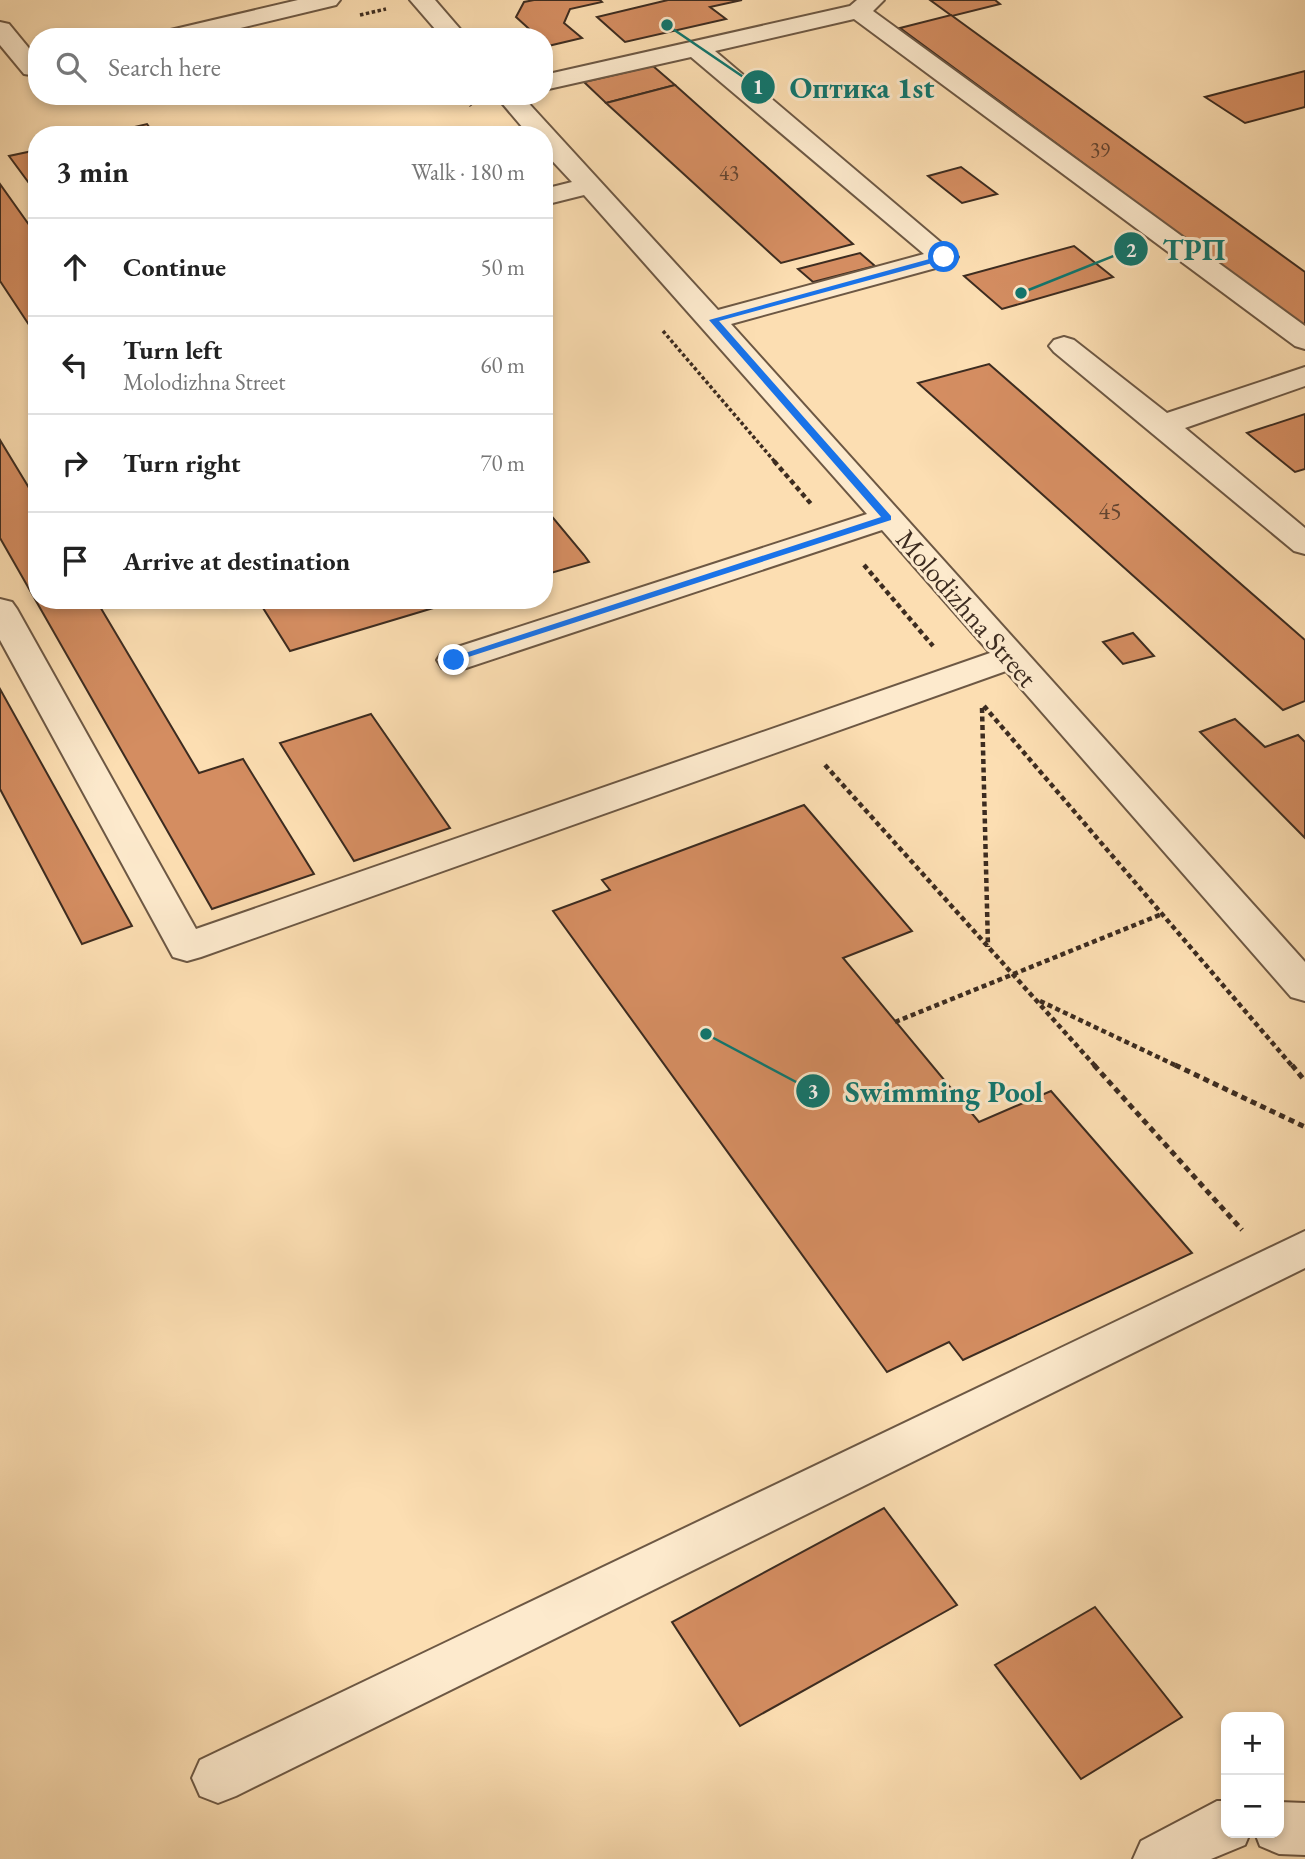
<!DOCTYPE html>
<meta charset="utf-8">
<style>
body{margin:0;font-family:"EB Garamond",serif;background:#f6f6f6;color:#222}
.controls{position:absolute;right:21px;bottom:21px;display:grid;overflow:hidden;border-radius:14px;box-shadow:0 4px 10px #0003}
.controls button{width:63px;height:63px;display:grid;place-items:center;padding:0;border:0;border-bottom:2px solid #e0e0e0;background:#fff;color:#222;font:35px sans-serif}
.stop{position:absolute;width:21px;height:21px;margin:-16px;border:5px solid #1a73e8;border-radius:50%;background:#fff}
.stop.end{background:#1a73e8;border-color:#fff;box-shadow:0 2px 7px #0008}
.list{margin:0;padding:0;list-style:none}
h2{display:flex;justify-content:space-between;align-items:center;height:91px;margin:0;padding:0 28px;font-size:30px}
h2 small{font-size:23px;font-weight:400;color:#767676}
.list li{display:grid;grid-template-columns:46px 1fr auto;gap:21px;align-items:center;box-sizing:border-box;height:98px;padding:0 28px;border-top:2px solid #e0e0e0}
.list b{display:block;font-size:26px;white-space:nowrap}
.list p{margin:0;font-size:23px;white-space:nowrap;color:#767676}
.list em{font-size:23px;font-style:normal;color:#767676}
.icon{flex:none;width:38px;height:38px;fill:none;stroke:currentColor;stroke-width:2;stroke-linecap:round;stroke-linejoin:round}
.map{position:relative;flex:none;width:1305px;height:1859px;overflow:hidden}
.search{position:absolute;background:#fff;box-shadow:0 4px 10px #0003;left:28px;top:28px;width:525px;height:77px;display:flex;align-items:center;gap:18px;box-sizing:border-box;padding:0 24px;border-radius:28px;color:#767676;font-size:26px}
.panel{position:absolute;background:#fff;box-shadow:0 4px 10px #0003;left:28px;top:126px;width:525px;height:483px;border-radius:28px}
.map>svg:first-child{display:block}
.building{fill:#d48d61;stroke:#3d2c20;stroke-width:2}
.lines{fill:none;stroke-linecap:round;stroke-linejoin:round}
.minor-casing{stroke:#6d5844;stroke-width:4}
.path-far2{stroke:#3d2c20;stroke-width:3.5;stroke-dasharray:3.5 2.5;stroke-linecap:butt}
.path-far1{stroke:#3d2c20;stroke-width:4.5;stroke-dasharray:5 3.5;stroke-linecap:butt}
.path{stroke:#3d2c20;stroke-width:5;stroke-dasharray:6 4.5;stroke-linecap:butt}
.minor{fill:#fdeacd;fill-rule:evenodd}
.route{fill:#1a73e8}
.labels{text-anchor:middle;stroke-width:6;stroke-linejoin:round;paint-order:stroke}
.far-number-label{font-size:21px;fill:#634430}
.number-label{font-size:24px;fill:#634430}
.street-label{font-size:28px;fill:#3d2c20;stroke:#fdeacd}
.leader{fill:none;stroke:#0f766e;stroke-width:2.5}
.callout-dot{fill:#0f766e;stroke:#fdeacd;stroke-width:2.5}
.mark-label{font-size:21px;text-anchor:middle;font-weight:bold;fill:#fff}
.callout-label{font-size:30px;text-anchor:middle;font-weight:bold;fill:#0f766e;stroke:#fdeacd;stroke-width:6;stroke-linejoin:round;paint-order:stroke}
</style>
<div class="map">
<svg width="1305" height="1859" viewBox="0 0 1305 1859">
<rect width="100%" height="100%" fill="#fcdeb2"/>
<filter id="stains"><feTurbulence type="fractalNoise" baseFrequency=".00286" numOctaves="4"/><feColorMatrix values="0 0 0 0 .2 0 0 0 0 .09 0 0 0 0 .02 0 0 0 .5 -.17"/></filter>
<radialGradient id="worn" r=".72"><stop offset=".6" stop-color="#630" stop-opacity="0"/><stop offset="1" stop-color="#630" stop-opacity=".3"/></radialGradient>
<g class="building">
<polygon points="534,0 600,0 602,2 570,9 564,23 582,38 548,46 544,37 538,37 516,17 524,2"/>
<polygon points="668,0 742,0 710,7 726,19 625,42 597,17"/>
<polygon points="930,0 995,0 1000,4 952,16"/>
<polygon points="951,15 1305,272 1305,327 900,28"/>
<polygon points="653,66 675,85 606,103 584,82"/>
<polygon points="1305,71 1305,107 1245,123 1205,97"/>
<polygon points="675,85 853,244 781,263 606,103"/>
<polygon points="147,124 155,135 100,135"/>
<polygon points="37,150 37,194 9,156"/>
<polygon points="961,167 997,194 962,203 928,176"/>
<polygon points="0,184 37,236 37,337 0,281"/>
<polygon points="1074,246 1113,277 1002,309 964,276"/>
<polygon points="860,253 875,266 813,282 798,269"/>
<polygon points="989,364 1305,640 1305,701 1283,710 918,383"/>
<polygon points="1305,414 1305,469 1295,472 1247,433"/>
<polygon points="0,440 37,501 37,600 96,600 199,773 243,759 314,874 212,909 0,538"/>
<polygon points="544,507 584,555 589,562 544,575"/>
<polygon points="258,600 460,600 290,651"/>
<polygon points="1133,633 1154,656 1123,664 1103,642"/>
<polygon points="0,689 132,926 82,944 0,789"/>
<polygon points="371,714 450,828 354,861 280,743"/>
<polygon points="1235,719 1265,747 1298,735 1305,742 1305,838 1200,732"/>
<polygon points="804,805 912,931 843,958 979,1122 1051,1091 1192,1253 963,1360 949,1342 887,1372 553,911 610,890 602,880"/>
<polygon points="884,1508 957,1605 740,1726 672,1622"/>
<polygon points="1095,1607 1182,1717 1081,1779 995,1665"/>
</g>
<g class="lines">
<g class="minor-casing">
<g id="minor">
<polygon points="298,0 340,0 336,5 203,37 159,37 162,32"/>
<polygon points="410,0 435,0 467,37 442,37"/>
<polygon points="857,0 884,0 873,11 1305,326 1305,349 1295,346 854,19 715,51 958,257 954,263 731,324 1305,962 1305,1001 1291,997 1006,671 201,957 187,961 173,957 0,640 0,599 12,602 17,609 196,929 990,653 882,530 466,668 454,671 442,668 437,660 442,652 867,514 584,195 544,205 544,189 572,182 544,152 544,135 529,135 496,96 522,96 718,310 924,254 691,57 544,90 544,75 850,6"/>
<polygon points="0,22 9,24 37,58 37,76 24,74 0,45"/>
<polygon points="1064,337 1074,340 1167,413 1305,367 1305,386 1185,428 1305,528 1305,554 1294,551 1054,352 1049,346 1054,340"/>
<polygon points="1305,1231 1305,1268 236,1796 218,1803 200,1796 192,1778 200,1760"/>
<polygon points="1217,1801 1226,1801 1226,1833 1250,1833 1245,1845 1211,1859 1133,1859 1141,1841"/>
<polygon points="1279,1802 1305,1803 1305,1855 1279,1854 1260,1846 1255,1833 1279,1833"/>
</g>
</g>
<g class="path-far2">
<polyline points="360,15 386,9"/>
<polyline points="463,96 471,106"/>
<polyline points="663,331 775,462"/>
</g>
<g class="path-far1">
<polyline points="774,461 812,505"/>
<polyline points="864,565 933,646"/>
<polyline points="984,706 1293,1067"/>
<polyline points="982,708 988,947"/>
<polyline points="825,765 1096,1067"/>
<polyline points="1040,1001 1179,1067"/>
<polyline points="895,1022 1162,914"/>
</g>
<g class="path">
<polyline points="1094,1065 1242,1230"/>
<polyline points="1175,1065 1305,1127"/>
<polyline points="1292,1065 1305,1081"/>
</g>
<use href="#minor" class="minor"/>
</g>
<polygon class="route" points="944,255 947,259 719,321 891,516 891,520 450,663 450,658 881,517 709,320"/>
<g class="labels">
<g class="far-number-label">
<text x="1100" y="157">39</text>
<text x="729" y="180">43</text>
</g>
<g class="number-label">
<text x="1110" y="519">45</text>
</g>
<g class="street-label">
<text transform="translate(967 608) rotate(49)" y="10">Molodizhna Street</text>
</g>
</g>
<path class="leader" d="M667 25L758 87M1021 293L1131 249M706 1034L813 1091"/>
<g class="callout-dot">
<circle cx="667" cy="25" r="7"/>
<circle cx="1021" cy="293" r="7"/>
<circle cx="706" cy="1034" r="7"/>
<circle cx="758" cy="87" r="18"/>
<circle cx="1131" cy="249" r="18"/>
<circle cx="813" cy="1091" r="18"/>
</g>
<g class="mark-label">
<text x="758" y="94">1</text>
<text x="1131" y="257">2</text>
<text x="813" y="1098">3</text>
</g>
<g class="callout-label">
<text x="862" y="98">Оптика 1st</text>
<text x="1194" y="260">ТРП</text>
<text x="944" y="1102">Swimming Pool</text>
</g>
<rect width="100%" height="100%" filter="url(#stains)"/>
<rect width="100%" height="100%" fill="url(#worn)"/>
</svg>
<div class="controls">
<button>+</button>
<button>−</button>
</div>
<div class="stop" style="left:944px;top:257px"></div>
<div class="stop end" style="left:454px;top:660px"></div>
<div class="search"><svg class="icon" aria-label="search" viewBox="0 0 24 24"><circle cx="10" cy="10" r="6"/><path d="M15 15l6 6"/></svg>Search here</div>
<section class="panel">
<h2>3 min<small>Walk · 180 m</small></h2>
<ul class="list">
<li><svg class="icon" aria-label="ahead" viewBox="0 0 24 24"><path d="M12 20V5M6 11l6-6 6 6"/></svg><div><b>Continue</b></div><em>50 m</em></li>
<li><svg class="icon" aria-label="left" viewBox="0 0 24 24"><path d="M17 20v-9H6M10 6l-5 5 5 5"/></svg><div><b>Turn left</b><p>Molodizhna Street</p></div><em>60 m</em></li>
<li><svg class="icon" aria-label="right" viewBox="0 0 24 24"><path d="M7 20v-9h11M14 6l5 5-5 5"/></svg><div><b>Turn right</b></div><em>70 m</em></li>
<li><svg class="icon" aria-label="arrive" viewBox="0 0 24 24"><path d="M6 21V4h12l-3 4 3 4H6"/></svg><div><b>Arrive at destination</b></div></li>
</ul>
</section>
</div>
